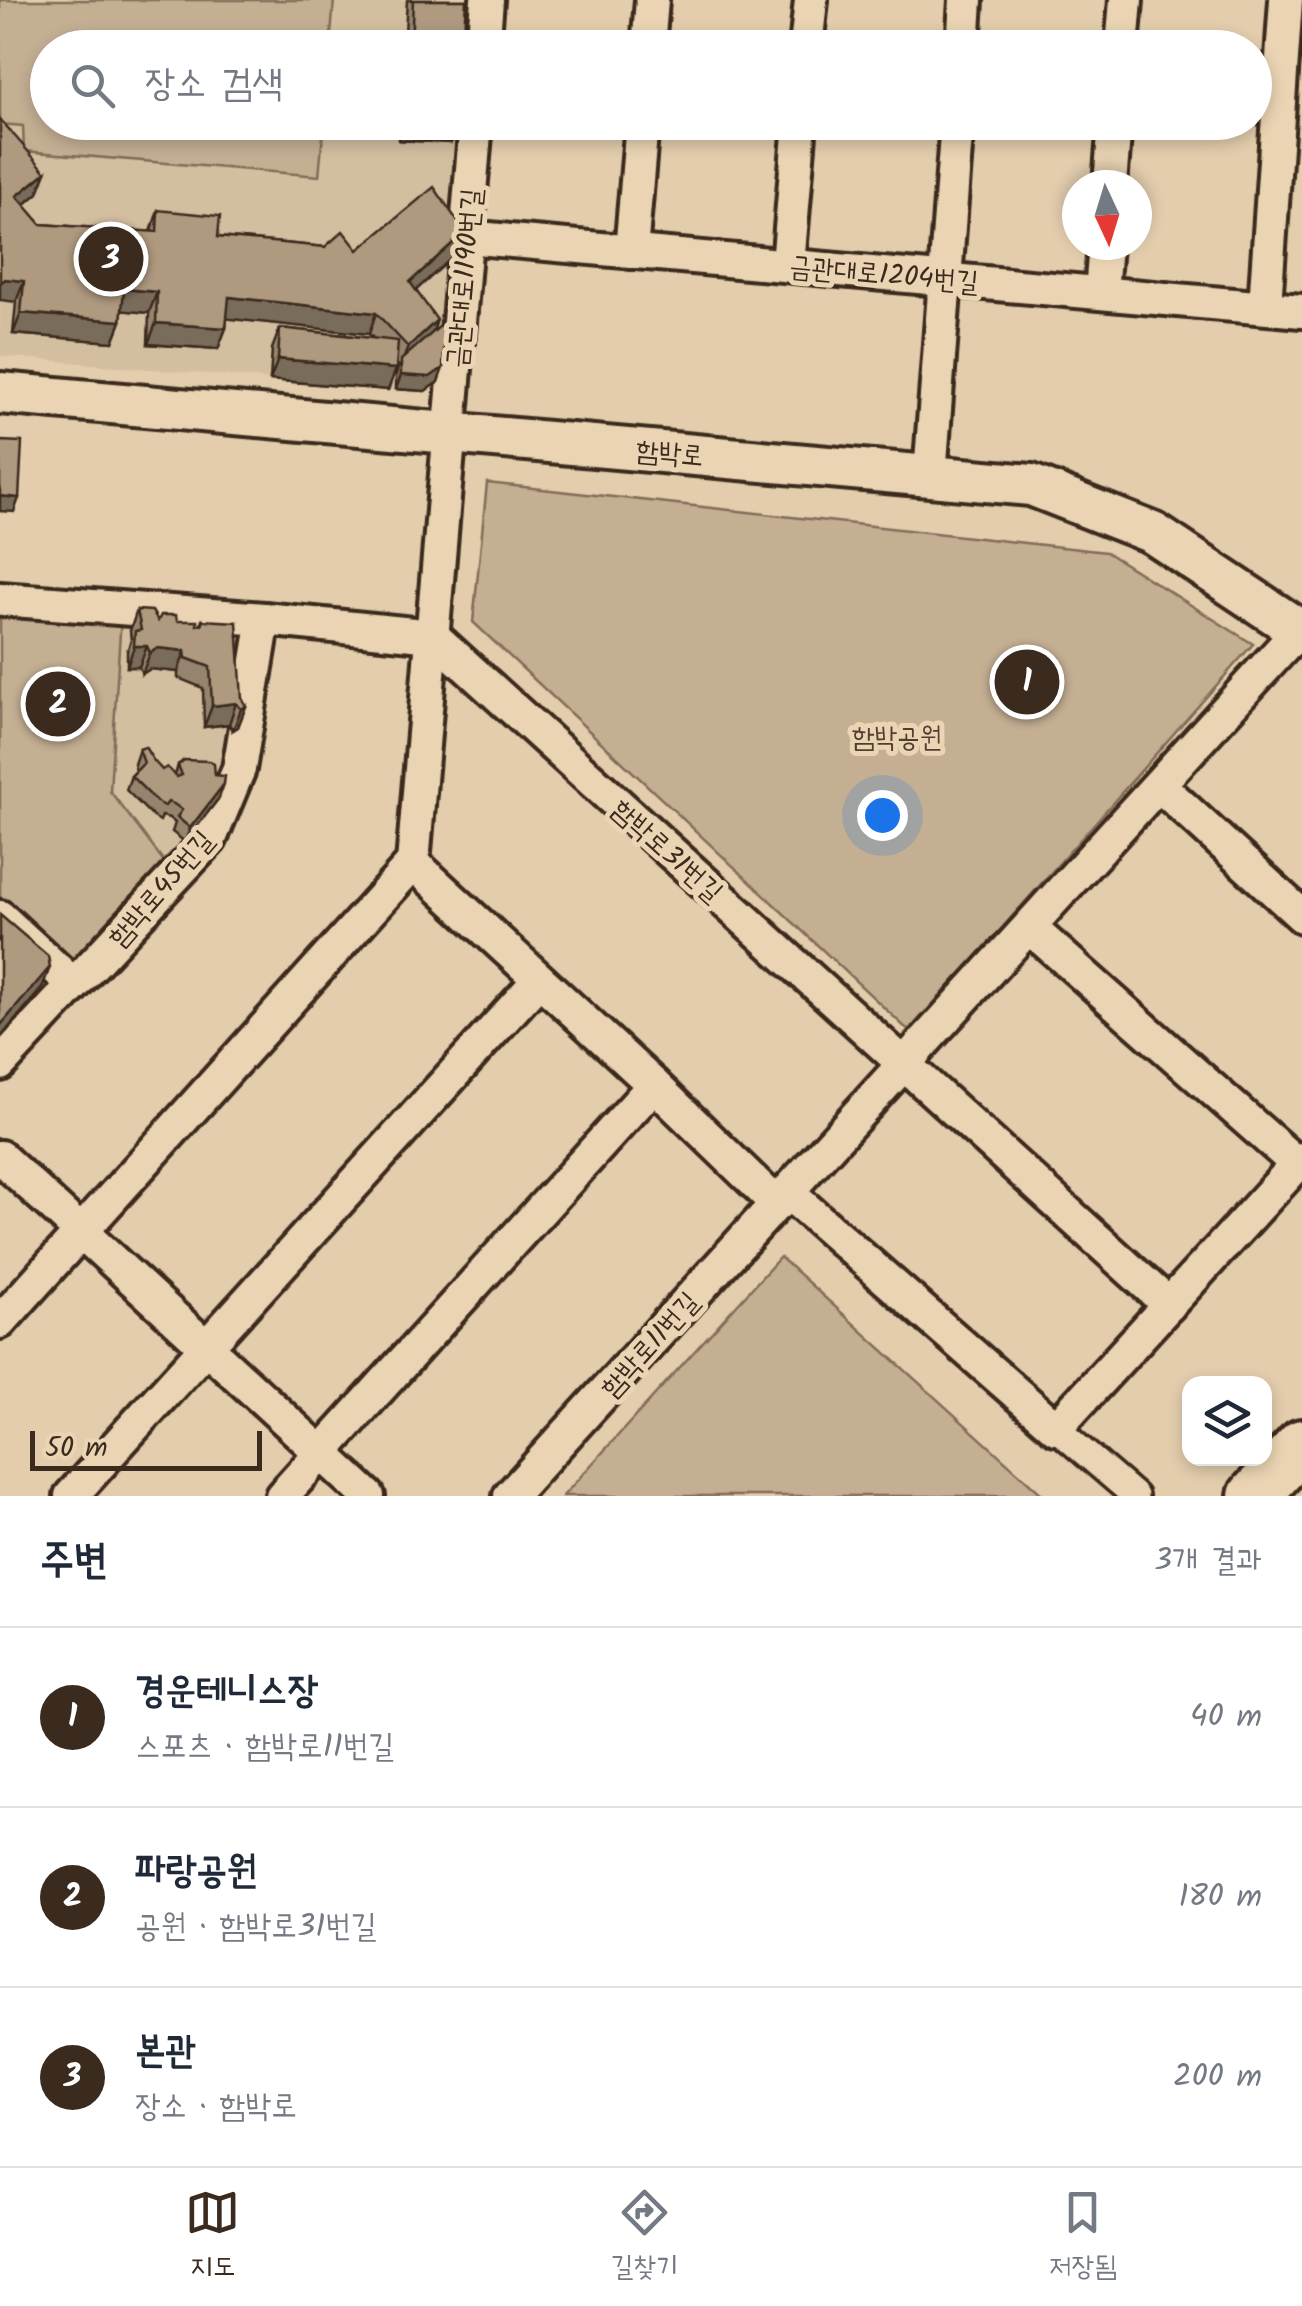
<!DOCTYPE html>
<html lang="ko">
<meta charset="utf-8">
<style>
body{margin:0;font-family:Kalam,"Poor Story",sans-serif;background:#f6f6f7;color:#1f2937}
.controls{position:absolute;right:30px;bottom:30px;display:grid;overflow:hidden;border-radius:20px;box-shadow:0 5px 15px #0003}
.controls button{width:90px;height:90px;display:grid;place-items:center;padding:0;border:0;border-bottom:2px solid #e0e1e3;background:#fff;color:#1f2937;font:50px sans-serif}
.compass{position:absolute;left:1062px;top:170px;width:90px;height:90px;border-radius:50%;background:#fff;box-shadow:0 5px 15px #0003;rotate:176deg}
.scale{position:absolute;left:30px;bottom:25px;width:232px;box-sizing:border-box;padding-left:10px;border:5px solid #3b2a1e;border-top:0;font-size:28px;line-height:35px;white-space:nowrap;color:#3b2a1e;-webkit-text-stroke:8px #ead4b3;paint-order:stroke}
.you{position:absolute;left:882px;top:815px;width:35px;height:35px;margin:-25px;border:8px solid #fff;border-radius:50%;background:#1a73e8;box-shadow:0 0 0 15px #1a73e833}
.badge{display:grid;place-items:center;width:65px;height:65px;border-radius:50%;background:#3b2a1e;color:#fff;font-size:32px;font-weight:700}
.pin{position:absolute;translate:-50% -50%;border:5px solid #fff;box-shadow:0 2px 10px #0006}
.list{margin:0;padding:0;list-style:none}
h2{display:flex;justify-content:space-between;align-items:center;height:130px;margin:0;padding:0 40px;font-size:42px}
h2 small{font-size:32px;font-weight:400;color:#747a83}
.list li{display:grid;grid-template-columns:65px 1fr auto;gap:30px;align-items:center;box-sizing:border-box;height:180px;padding:0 40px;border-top:2px solid #e0e1e3}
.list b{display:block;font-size:38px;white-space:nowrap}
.list p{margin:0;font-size:32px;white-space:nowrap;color:#747a83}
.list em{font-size:32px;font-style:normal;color:#747a83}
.icon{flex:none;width:55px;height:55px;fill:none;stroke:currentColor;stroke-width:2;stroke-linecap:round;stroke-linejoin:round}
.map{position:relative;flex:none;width:1302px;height:1496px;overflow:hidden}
.search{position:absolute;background:#fff;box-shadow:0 5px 15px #0003;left:30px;right:30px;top:30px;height:110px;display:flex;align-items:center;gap:25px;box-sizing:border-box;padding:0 35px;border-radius:55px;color:#747a83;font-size:38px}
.sheet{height:670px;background:#fff}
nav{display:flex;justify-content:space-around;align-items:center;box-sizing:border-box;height:140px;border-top:2px solid #e0e1e3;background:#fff;font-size:28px;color:#747a83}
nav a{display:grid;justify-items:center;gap:5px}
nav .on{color:#3b2a1e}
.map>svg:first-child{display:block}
.built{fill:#d3bea0}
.green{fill:#c4af93;stroke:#806c58;stroke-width:2.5}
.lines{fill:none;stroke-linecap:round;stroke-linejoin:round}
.pedestrian-casing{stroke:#3b2a1e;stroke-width:32}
.minor-casing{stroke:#3b2a1e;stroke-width:40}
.tertiary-casing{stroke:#3b2a1e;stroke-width:48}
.primary-casing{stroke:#3b2a1e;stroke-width:58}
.pedestrian{stroke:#ead4b3;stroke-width:25}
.minor{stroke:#ead4b3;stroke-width:32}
.tertiary{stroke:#ead4b3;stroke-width:40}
.primary{stroke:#ead4b3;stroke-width:50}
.wall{fill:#96846e;stroke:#3b2a1e;stroke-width:2.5}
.shaded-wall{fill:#7a6c5a;stroke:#3b2a1e;stroke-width:2.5}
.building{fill:#af9a80;stroke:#3b2a1e;stroke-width:2.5}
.labels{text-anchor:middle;stroke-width:10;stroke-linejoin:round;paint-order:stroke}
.street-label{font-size:28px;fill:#3b2a1e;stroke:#ead4b3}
.park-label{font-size:28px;fill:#503e30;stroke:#ead4b3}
</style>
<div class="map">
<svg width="1302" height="1496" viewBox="0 0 1302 1496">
<rect width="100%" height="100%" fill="#e3cdad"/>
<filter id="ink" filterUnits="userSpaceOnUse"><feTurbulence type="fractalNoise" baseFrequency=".01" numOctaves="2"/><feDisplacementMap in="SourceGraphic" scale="20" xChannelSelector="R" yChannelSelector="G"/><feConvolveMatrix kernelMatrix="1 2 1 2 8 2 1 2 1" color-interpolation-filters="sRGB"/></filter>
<g filter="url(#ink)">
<g class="built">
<polygon points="0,0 469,0 465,47 48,48 48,122 460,123 440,383 425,393 0,356"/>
<polygon points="121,616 254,627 240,754 209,822 169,868 110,791"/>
</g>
<g class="green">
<polygon points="0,0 334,0 330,47 48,48 48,122 324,123 319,176 24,151 23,126 0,124"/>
<polygon points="487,483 1106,552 1253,644 910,1032 473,622"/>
<polygon points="0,612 121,616 110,791 169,868 87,955 59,960 0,896"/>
<polygon points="780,1257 1044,1496 563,1496"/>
</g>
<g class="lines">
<g class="pedestrian-casing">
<polyline id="pedestrian" points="1056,1428 1135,1496"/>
</g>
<g class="minor-casing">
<g id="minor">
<polyline points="483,48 487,0"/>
<polyline points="648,48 652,0"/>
<polyline points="806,48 811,0"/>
<polyline points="963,48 966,0"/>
<polyline points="1122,48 1126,0"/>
<polyline points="1110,185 1115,122"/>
<polyline points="466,237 1302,311"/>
<polyline points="631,252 642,122"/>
<polyline points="788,265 800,122"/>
<polyline points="1101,292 1105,245"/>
<polyline points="1265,306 1286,0"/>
<polyline points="930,475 957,122"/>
<polyline points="0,599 264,619 433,636 1169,1305"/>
<polyline points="1160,786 1302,916"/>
<polyline points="413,863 654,1085 777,1204"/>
<polyline points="0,917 74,985"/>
<polyline points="1029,927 1297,1164"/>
<polyline points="0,1064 210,839 239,769 264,619"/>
<polyline points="0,1157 368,1496"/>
<polyline points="787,1192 1056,1428 1302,1159"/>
<polyline points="0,1322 413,863 476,122"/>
<polyline points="71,1496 538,981"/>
<polyline points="282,1496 654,1085"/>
<polyline points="510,1496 1302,627"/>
</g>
</g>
<g class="tertiary-casing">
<polyline id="tertiary" points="0,393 1031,485 1153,533 1302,632"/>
</g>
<g class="primary-casing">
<polyline id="primary" points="1254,1496 1302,1445"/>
</g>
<use href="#pedestrian" class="pedestrian"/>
<use href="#minor" class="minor"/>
<use href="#tertiary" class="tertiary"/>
<use href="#primary" class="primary"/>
</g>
<g class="wall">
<polygon points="407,0 466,0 463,48 404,48"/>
<polygon points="0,119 38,193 24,205 41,224 151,232 158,210 218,237 358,250 457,253 416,290 432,333 438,382 425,391 396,389 396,374 399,366 396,364 388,390 270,380 272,349 280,328 373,338 369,334 227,318 226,328 218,349 148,344 149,313 122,310 121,321 113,342 13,334 16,302"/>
<polygon points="400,122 459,122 451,143 399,140"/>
<polygon points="137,610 158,621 177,621 197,625 200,624 202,620 246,706 238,727 233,730 229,724 204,727 203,688 178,678 178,672 150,669 142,674 139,667 127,667 127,651 131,640 130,631"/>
<polygon points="139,749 162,770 175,775 178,765 219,798 185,842 172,832 175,823 169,818 162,816 160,821 152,816 126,790 131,776 136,771 134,764"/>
</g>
<g class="shaded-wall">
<polygon points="405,122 459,122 451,143 399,140"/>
<polygon points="46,172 38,193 10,217 17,196"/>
<polygon points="465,232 457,253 402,303 410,282"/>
<polygon points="5,279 24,281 16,302 0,300 0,283"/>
<polygon points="124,289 157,292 149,313 116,310"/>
<polygon points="229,297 376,313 369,334 222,318"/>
<polygon points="21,313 121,321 113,342 13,334"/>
<polygon points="437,320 430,341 400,368 408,347"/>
<polygon points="156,323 226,328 218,349 148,344"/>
<polygon points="278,359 396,369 388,390 270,380"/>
<polygon points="443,368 438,382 425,391 396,389 401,375"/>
<polygon points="0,496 19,498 14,512 0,511"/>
<polygon points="134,646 147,646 139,667 127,667"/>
<polygon points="158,648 185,651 178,672 150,669 142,674 150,653"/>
<polygon points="236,703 229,724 204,727 212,706"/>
<polygon points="246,706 238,727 233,730 241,709"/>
<polygon points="224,784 219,798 185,842 190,828"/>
<polygon points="50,967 42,988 0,1038 0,1026"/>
</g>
<g class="building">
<polygon points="413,0 466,0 463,48 411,48"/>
<polygon points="0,119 46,172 17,196 41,224 157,232 158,210 220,216 218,237 325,247 343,231 358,250 434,187 465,232 410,282 437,320 408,347 376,313 229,297 226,328 156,323 157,292 124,289 121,321 21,313 24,281 5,279 0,283"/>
<polygon points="440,326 445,328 443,368 430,377 401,375 401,360"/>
<polygon points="280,328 398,341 396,369 278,359"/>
<polygon points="0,441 22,442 19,498 0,496"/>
<polygon points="137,610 152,611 158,621 161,615 176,615 177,621 197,621 197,625 202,624 202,620 237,622 242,699 246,706 241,709 236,703 212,706 210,667 186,658 185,651 158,648 150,653 147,646 134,646 135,631 141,630"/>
<polygon points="145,747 153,760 162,770 167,767 177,777 182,775 178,765 184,760 209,761 214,764 215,775 225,776 224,784 190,828 177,817 182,810 174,804 168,802 165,806 157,802 131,776 144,763 139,749"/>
<polygon points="0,915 48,956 50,967 0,1026"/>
</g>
</g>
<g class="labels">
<g class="street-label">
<text transform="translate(884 273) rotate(5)" y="10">금관대로1204번길</text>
<text transform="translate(463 278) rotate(-85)" y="10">금관대로1190번길</text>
<text transform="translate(670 452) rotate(5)" y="10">함박로</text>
<text transform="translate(668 850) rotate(42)" y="10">함박로31번길</text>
<text transform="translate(160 888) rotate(-49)" y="10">함박로45번길</text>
<text transform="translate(649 1344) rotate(-48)" y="10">함박로11번길</text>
</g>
<g class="park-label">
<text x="897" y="746">함박공원</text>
</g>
</g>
</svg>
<div class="controls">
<button><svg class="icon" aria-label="layers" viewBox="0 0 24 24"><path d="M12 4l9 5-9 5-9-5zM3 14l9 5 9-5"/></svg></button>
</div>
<svg class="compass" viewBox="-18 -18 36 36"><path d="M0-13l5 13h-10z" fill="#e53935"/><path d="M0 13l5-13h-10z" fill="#747a83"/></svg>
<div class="scale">50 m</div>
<div class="you"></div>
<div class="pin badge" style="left:1027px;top:682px">1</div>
<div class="pin badge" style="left:58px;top:704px">2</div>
<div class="pin badge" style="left:111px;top:259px">3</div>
<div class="search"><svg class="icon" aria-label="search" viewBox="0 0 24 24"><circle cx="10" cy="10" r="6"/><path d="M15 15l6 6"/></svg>장소 검색</div>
</div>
<section class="sheet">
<h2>주변<small>3개 결과</small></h2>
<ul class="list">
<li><span class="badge">1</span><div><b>경운테니스장</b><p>스포츠 · 함박로11번길</p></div><em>40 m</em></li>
<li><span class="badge">2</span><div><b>파랑공원</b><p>공원 · 함박로31번길</p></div><em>180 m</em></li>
<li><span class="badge">3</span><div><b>본관</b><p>장소 · 함박로</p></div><em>200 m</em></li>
</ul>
</section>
<nav>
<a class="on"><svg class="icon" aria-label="map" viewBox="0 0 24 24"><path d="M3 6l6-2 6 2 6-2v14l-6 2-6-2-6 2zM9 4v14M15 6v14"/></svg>지도</a>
<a><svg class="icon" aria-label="directions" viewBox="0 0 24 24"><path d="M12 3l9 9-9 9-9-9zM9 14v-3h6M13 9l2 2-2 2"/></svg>길찾기</a>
<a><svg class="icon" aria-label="saved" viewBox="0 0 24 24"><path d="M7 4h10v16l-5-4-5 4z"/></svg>저장됨</a>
</nav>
